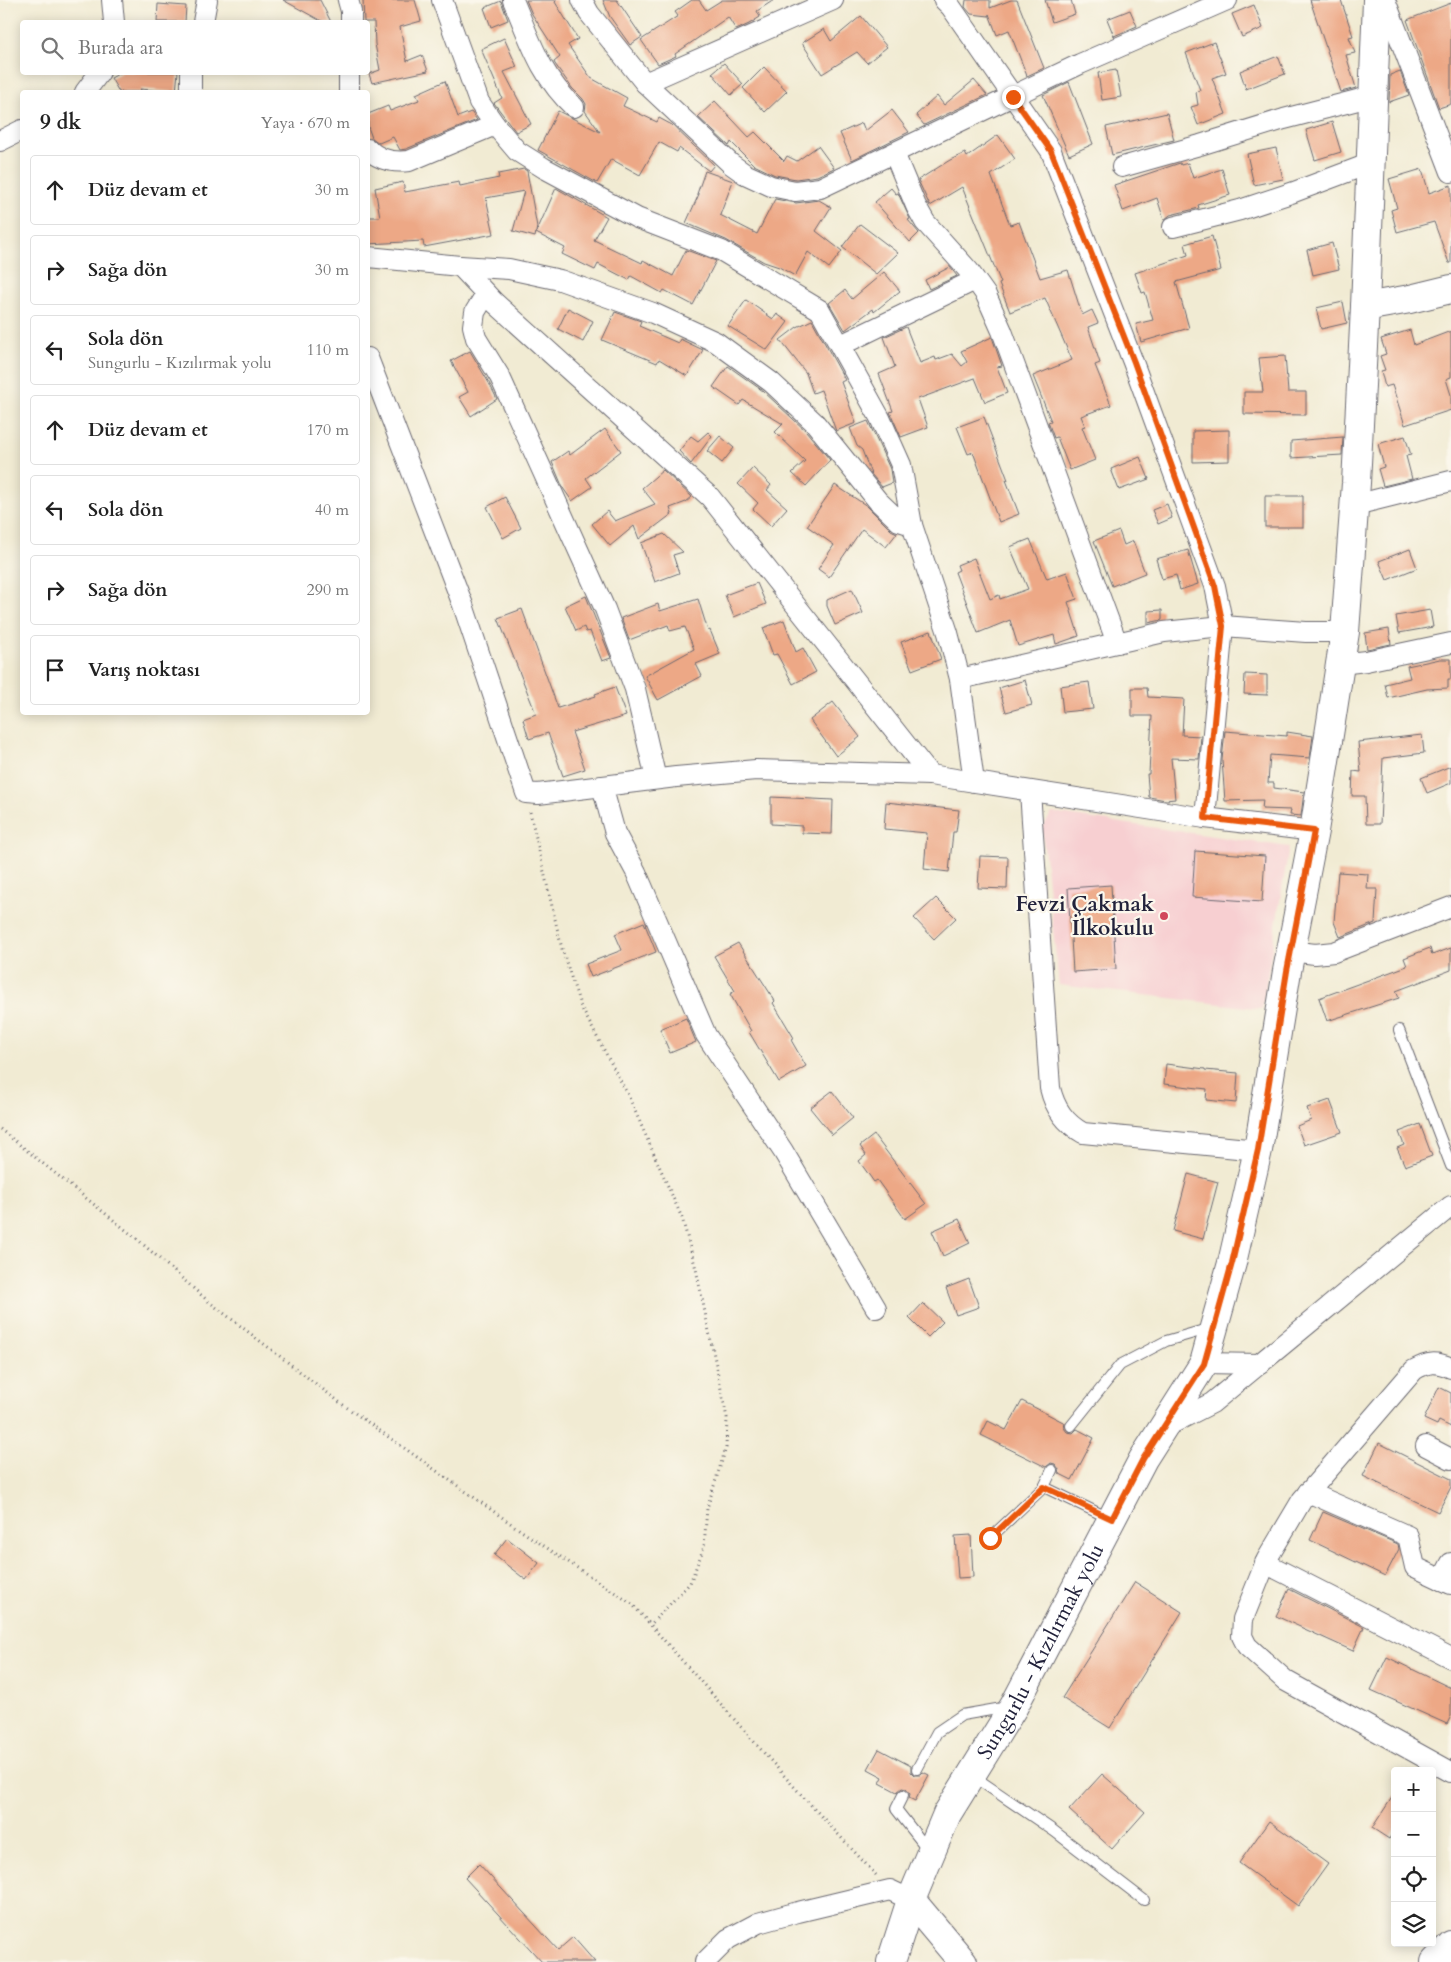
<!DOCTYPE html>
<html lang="tr">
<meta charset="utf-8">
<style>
body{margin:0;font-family:Cardo,serif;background:#f6f6f6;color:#222}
.controls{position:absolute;right:15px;bottom:15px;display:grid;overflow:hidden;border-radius:5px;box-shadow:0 2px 12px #0003}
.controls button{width:45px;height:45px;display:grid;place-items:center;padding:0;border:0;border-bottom:1px solid #e0e0e0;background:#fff;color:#222;font:25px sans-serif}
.stop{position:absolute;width:15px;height:15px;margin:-11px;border:4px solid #ea580c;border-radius:50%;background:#fff}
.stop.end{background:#ea580c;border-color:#fff;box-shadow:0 1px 5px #0008}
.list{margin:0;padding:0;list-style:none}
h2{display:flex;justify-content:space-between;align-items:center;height:65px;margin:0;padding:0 20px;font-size:21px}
h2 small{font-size:16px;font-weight:400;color:#767676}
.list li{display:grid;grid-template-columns:32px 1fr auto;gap:15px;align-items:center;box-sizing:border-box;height:70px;margin:0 10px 10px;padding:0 10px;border:1px solid #e0e0e0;border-radius:5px}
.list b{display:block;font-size:19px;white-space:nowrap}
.list p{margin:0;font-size:16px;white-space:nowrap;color:#767676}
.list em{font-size:16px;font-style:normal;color:#767676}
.icon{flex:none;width:28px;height:28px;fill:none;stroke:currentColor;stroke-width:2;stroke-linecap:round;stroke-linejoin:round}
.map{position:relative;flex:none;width:1451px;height:1962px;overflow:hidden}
.search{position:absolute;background:#fff;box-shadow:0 2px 12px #0003;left:20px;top:20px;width:350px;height:55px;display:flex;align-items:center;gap:12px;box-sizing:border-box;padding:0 18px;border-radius:5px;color:#767676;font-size:19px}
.panel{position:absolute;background:#fff;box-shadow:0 2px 12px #0003;left:20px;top:90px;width:350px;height:625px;border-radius:5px}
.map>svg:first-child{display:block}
.built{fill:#f7cfd1}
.building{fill:#eda886}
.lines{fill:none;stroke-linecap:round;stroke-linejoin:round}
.lane-casing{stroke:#6a6870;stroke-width:12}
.street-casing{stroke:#6a6870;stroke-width:22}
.secondary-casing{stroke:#6a6870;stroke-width:30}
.path{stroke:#6a6870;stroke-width:3;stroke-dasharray:1 4;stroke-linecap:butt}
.lane{stroke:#fff;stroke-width:10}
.street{stroke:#fff;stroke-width:20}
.secondary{stroke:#fff;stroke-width:28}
.route{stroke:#ea580c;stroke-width:6}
.poi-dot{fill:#d1495b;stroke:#fbf7ec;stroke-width:2}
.labels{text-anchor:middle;stroke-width:4.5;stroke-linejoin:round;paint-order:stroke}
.poi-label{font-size:21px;font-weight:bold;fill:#22223b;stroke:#fbf7ec;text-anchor:end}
.street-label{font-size:21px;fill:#22223b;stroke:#fbf7ec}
</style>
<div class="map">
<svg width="1451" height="1962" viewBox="0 0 1451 1962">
<rect width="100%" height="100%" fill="#fbf7ec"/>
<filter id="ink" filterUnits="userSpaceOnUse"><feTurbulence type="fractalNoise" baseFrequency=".02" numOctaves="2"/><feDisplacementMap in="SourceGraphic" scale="10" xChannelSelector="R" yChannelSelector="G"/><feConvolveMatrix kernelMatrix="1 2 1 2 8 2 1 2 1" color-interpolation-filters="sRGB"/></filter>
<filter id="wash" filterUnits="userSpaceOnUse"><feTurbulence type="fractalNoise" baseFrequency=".0096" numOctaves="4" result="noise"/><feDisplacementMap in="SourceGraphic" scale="20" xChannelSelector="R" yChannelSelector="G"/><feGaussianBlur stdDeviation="1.12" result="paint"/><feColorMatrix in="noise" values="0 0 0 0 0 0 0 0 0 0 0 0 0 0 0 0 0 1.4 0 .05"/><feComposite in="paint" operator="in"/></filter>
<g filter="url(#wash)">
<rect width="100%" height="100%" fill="#f1ebd3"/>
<polygon class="built" points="1052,813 1289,847 1262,1009 1059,985 1042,828"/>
<g id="blocks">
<g class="building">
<polygon points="283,0 320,0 331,22 323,22"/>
<polygon points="363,0 415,0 421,21 400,27 407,61 422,55 428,71 372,83 369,74 380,70 375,44 374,22 364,22"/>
<polygon points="526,0 557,0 555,2 578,39 568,45 591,78 627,98 623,106 657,122 659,118 672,125 714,165 709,171 679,148 677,152 659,142 640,175 611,159 597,183 538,150 558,111 600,132 585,111 586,104 583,99 572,88 555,64 554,62 560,57 532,14"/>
<polygon points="603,0 617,0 642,37 630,45 610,17"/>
<polygon points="692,0 699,0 706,10 722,0 774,0 757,11 760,17 749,24 736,30 728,17 675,54 676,56 658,64 641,40 678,16 675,12"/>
<polygon points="966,0 990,0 990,8 1011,0 1017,0 1044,68 1027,76 1009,30 997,35 989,14 989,16 971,14 965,7"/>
<polygon points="1045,0 1071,0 1075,14 1052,22"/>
<polygon points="1310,0 1341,0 1353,36 1349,37 1355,53 1346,55 1356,88 1341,92"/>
<polygon points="501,1 508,20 491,27 484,8"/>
<polygon points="1451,3 1451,104 1439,108 1407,20"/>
<polygon points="158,4 186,6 185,22 157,22"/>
<polygon points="1254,5 1263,28 1242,37 1232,14"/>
<polygon points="1130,10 1137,26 1114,36 1107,19"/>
<polygon points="861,16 887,47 867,63 857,52 822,74 802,43 824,29 831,41"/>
<polygon points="504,38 517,67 504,72 531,124 516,132 494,103 502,98 481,49"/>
<polygon points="1214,42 1226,73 1212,78 1226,114 1198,125 1191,107 1198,105 1196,92 1200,90 1186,53"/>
<polygon points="1278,56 1285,74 1246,89 1240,71"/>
<polygon points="724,63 743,84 731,95 712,73"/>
<polygon points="764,67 787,91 765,112 743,88"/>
<polygon points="1116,70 1121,97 1102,100 1098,73"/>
<polygon points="1400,71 1409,95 1389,102 1390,75"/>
<polygon points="122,72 178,72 176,92 140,89 142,92 119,92 111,78"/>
<polygon points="974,80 987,95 924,125 916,115 937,96 944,105"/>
<polygon points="445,81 458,117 471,112 477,120 406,149 400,150 393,137 379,143 372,138 368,127 368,114 388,106 390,111 419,100 416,94"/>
<polygon points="1069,82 1093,144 1069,155 1043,95"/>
<polygon points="715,101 749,137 755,132 784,161 787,156 797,161 818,146 834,168 817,176 796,179 775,175 754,165 731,142 729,146 698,117"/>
<polygon points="892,110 909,132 852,160 840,133 862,123 865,131"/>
<polygon points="1167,113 1174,140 1112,155 1106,127"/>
<polygon points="1332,122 1341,152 1315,160 1306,130"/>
<polygon points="998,135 1015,159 991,175 1010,225 1019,222 1040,278 1068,270 1082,315 1092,310 1098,323 1088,327 1100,363 1095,365 1111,405 1081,416 1085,426 1082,427 1095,460 1070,470 1057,437 1054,438 1048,422 1051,421 1033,376 1072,360 1045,298 1010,312 999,284 1001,283 962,187 930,206 918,180 950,160 965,153 967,157"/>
<polygon points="1276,148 1283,179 1254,185 1247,154"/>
<polygon points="1180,163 1181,165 1188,163 1193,178 1222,169 1230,195 1198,205 1199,208 1170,215 1164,220 1157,198 1123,211 1114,185"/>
<polygon points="524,169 527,171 537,227 535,237 513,231 524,191 486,198 494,234 424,247 423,241 368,244 368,217 380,217 375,188 403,182 405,192 459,182 460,186 499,178 498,174"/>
<polygon points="1422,169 1429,193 1451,185 1451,263 1449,263 1434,222 1397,232 1391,210 1397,208 1389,179"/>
<polygon points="705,171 733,181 720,215 757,234 775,199 796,203 819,200 831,207 816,231 842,251 829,268 808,252 795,276 779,267 764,262 726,240 686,223 699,194 697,194"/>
<polygon points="556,188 607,217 594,240 642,263 643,260 673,276 686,250 716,261 693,305 664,290 662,293 631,276 629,280 598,264 595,270 562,254 565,248 536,233"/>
<polygon points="891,188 896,194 898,193 910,219 908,220 919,233 910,242 875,202"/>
<polygon points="860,224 898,253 876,274 842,247"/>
<polygon points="1212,236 1221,270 1176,282 1189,328 1141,342 1136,324 1153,320 1145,292 1142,293 1135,273 1188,255 1185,244"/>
<polygon points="1332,243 1339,269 1313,275 1307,250"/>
<polygon points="950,267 957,276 929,289 925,280"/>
<polygon points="884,272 900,291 874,312 873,309 845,330 829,303 845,290 852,299"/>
<polygon points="746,300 773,319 777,314 788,322 767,350 728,326"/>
<polygon points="1343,302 1347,323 1321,329 1316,308"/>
<polygon points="568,308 593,321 583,342 558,329"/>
<polygon points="615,312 641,321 639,326 678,343 680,339 703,350 687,376 659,359 657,363 602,340"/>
<polygon points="812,320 845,380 841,382 856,423 836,431 821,390 813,393 806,373 780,340 797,327"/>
<polygon points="906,327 920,363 935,357 936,360 952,354 962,366 967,362 961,351 992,337 1002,366 997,367 1007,393 985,402 975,378 918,399 928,427 901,437 890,412 893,411 879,374 895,367 884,337"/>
<polygon points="1410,330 1414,345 1451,331 1451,377 1446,379 1451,395 1451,410 1405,425 1392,385 1385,387 1381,371 1385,370 1380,356 1386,354 1381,339"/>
<polygon points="470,351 489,383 497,399 471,416 459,397 468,392 451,361"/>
<polygon points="1285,356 1288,392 1306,392 1306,415 1244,414 1244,392 1263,392 1259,358"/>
<polygon points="728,366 763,391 806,431 830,460 806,486 792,473 805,461 775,432 783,424 743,400 739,405 713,387"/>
<polygon points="984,417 1008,480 1006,480 1019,514 999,522 973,452 968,454 957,427"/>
<polygon points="868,421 890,469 892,483 882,487 871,474 862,450 857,446 850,428"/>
<polygon points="605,429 621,451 586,478 592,487 572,501 563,488 552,462 568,451 570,455"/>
<polygon points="1229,430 1229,461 1193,462 1193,431"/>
<polygon points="708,432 712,436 691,464 679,451 691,436 698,441"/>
<polygon points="720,436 734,448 722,463 707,451"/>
<polygon points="1405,436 1411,455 1406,456 1412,479 1383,486 1378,469 1384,467 1378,444"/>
<polygon points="1343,437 1342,455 1291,458 1291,441"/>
<polygon points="1140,457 1149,479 1119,490 1111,469"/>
<polygon points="753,468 771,485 767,490 787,508 771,526 753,509 758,503 738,484"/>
<polygon points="663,470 692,497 686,502 670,508 672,514 639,539 634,526 610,546 592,524 607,511 615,521 655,504 642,488"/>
<polygon points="835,485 867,506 891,530 897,533 886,547 862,529 829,577 818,569 834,545 807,526"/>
<rect x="1265" y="496" width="38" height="31"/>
<polygon points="505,497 521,528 503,538 487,507"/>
<polygon points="1167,504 1172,518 1158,524 1152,510"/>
<polygon points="1119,531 1124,545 1133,541 1145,573 1112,586 1094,541"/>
<polygon points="664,534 683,552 673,555 679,573 655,582 641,543"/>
<polygon points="1030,539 1047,579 1067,572 1077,599 1068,602 1079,636 1056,644 1054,635 1018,646 1010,620 978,633 955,572 959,570 957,565 974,558 990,599 999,595 1000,599 1028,589 1010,547"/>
<polygon points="1410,549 1417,568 1387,580 1379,561"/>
<polygon points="1188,550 1198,584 1180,590 1176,575 1162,579 1156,559"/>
<polygon points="757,583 766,604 734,617 725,595"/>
<polygon points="852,589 863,613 835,625 827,606 827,600"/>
<polygon points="586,596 611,658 602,661 590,631 586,632 584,627 576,631 565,606"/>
<polygon points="698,599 708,631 710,630 720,654 696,664 702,676 658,700 645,676 694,649 685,627 670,631 668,625 629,640 621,618 658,604 660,611"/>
<polygon points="522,609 558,708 596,696 595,694 615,687 626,716 572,732 585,769 563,776 548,733 529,739 523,719 536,714 498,618"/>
<polygon points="1162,610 1162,620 1148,623 1148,611"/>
<polygon points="1430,610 1433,627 1399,633 1396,616"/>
<polygon points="784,620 796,652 803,648 816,672 793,684 777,654 773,655 763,628"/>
<polygon points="1389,629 1391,644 1367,649 1365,633"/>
<polygon points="931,631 941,659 912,670 901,642"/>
<polygon points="1440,659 1451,659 1451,679 1448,679 1448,688 1427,689 1388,698 1385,684 1410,678 1407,666"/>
<polygon points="1245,674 1267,675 1267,695 1244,694"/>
<polygon points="1025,680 1032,705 1006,712 999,688"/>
<polygon points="1089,682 1093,709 1063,712 1060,686"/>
<polygon points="1132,688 1147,688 1148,697 1184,699 1182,735 1201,736 1199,759 1171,758 1175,799 1166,800 1149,797 1147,774 1149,774 1152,716 1132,716"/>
<polygon points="833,702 860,737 836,756 810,720"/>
<polygon points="1225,731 1287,736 1287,732 1313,736 1310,758 1270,755 1268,783 1274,783 1274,788 1304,792 1301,816 1290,815 1291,810 1262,809 1263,800 1225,801 1222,760"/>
<polygon points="1422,735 1424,753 1383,758 1380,824 1366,824 1365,796 1352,796 1353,771 1361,772 1358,742"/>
<polygon points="1451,766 1451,783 1427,793 1421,778"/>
<polygon points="771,797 833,800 832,834 802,833 802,826 771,824"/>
<polygon points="886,802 959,810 956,832 953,832 949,872 924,869 927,833 884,829"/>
<polygon points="1195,851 1265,856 1262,902 1192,897"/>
<polygon points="980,856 1008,857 1007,889 978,888"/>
<polygon points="1338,872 1368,874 1367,889 1377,889 1375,923 1340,937 1334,922"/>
<polygon points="1111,885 1116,969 1073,972 1068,888"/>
<polygon points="936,898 956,918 934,939 914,918"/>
<polygon points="644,922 656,952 591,977 586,964 622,950 615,934"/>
<polygon points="738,943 775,1001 773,1003 794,1038 791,1040 806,1066 779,1082 749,1032 751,1031 730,994 735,991 714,956"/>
<polygon points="1430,948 1432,955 1451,948 1451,970 1396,991 1399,998 1327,1021 1319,998 1407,966 1404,958"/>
<polygon points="686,1018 696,1042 670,1053 660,1029"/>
<polygon points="1166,1064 1205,1069 1205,1070 1238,1073 1236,1103 1206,1100 1207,1089 1164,1084"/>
<polygon points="832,1091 853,1118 832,1135 810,1108"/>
<polygon points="1330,1100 1342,1132 1304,1145 1297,1126 1311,1120 1307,1108"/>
<polygon points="1420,1124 1432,1156 1405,1166 1397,1148 1404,1145 1399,1132"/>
<polygon points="874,1135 926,1204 905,1219 877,1180 874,1182 859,1161 866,1155 860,1146"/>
<polygon points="1188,1174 1218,1182 1203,1239 1173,1231"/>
<polygon points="959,1219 970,1243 943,1256 932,1231"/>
<polygon points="969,1279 979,1307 956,1315 946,1288"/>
<polygon points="923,1303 943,1322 928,1337 909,1318"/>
<polygon points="1439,1387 1451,1393 1451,1427 1439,1421 1437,1425 1424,1419"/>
<polygon points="1022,1401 1065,1423 1064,1428 1067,1432 1073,1433 1077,1429 1094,1438 1072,1480 1058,1473 1059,1469 1055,1464 1051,1463 1046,1467 981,1435 988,1421 1006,1430"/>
<polygon points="1379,1443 1451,1479 1451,1487 1438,1512 1363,1476"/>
<polygon points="1323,1512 1398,1544 1399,1549 1385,1576 1310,1540"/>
<polygon points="971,1535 973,1577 958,1578 955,1536"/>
<polygon points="507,1538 539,1563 526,1580 494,1555"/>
<polygon points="1135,1582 1182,1612 1110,1728 1062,1698"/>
<polygon points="1289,1589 1364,1627 1353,1651 1276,1616"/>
<polygon points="1387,1657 1451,1688 1451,1716 1447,1724 1371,1690"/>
<polygon points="879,1749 911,1766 911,1772 914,1775 920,1775 923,1772 929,1775 915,1801 909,1798 910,1794 906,1789 902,1788 897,1792 880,1783 883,1777 868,1769"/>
<polygon points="1102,1774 1145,1812 1112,1849 1069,1810"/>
<polygon points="1395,1793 1395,1830 1389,1839 1372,1828"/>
<polygon points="1269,1821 1328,1864 1298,1906 1239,1863"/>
<polygon points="479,1864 558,1950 573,1937 595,1962 542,1962 465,1878"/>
</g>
</g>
</g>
<g filter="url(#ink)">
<use href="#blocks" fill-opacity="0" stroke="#6a6870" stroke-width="1"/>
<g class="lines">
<g class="lane-casing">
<g id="lane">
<polyline points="1399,1030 1451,1166"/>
<polyline points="1071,1426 1120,1365 1166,1341 1211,1328"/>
<polyline points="1044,1487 1111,1519"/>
<polyline points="990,1538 1044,1487 1052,1470"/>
<polyline points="917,1769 937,1732 962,1715 1008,1707"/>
<polyline points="973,1776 1054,1831 1144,1900"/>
<polyline points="903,1795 896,1809 929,1851"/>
</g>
</g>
<g class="street-casing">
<g id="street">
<polyline points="112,0 114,22"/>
<polyline points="348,0 351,11 351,22"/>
<polyline points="442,0 479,102 495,125 517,151 544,168 637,218 722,251 820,310 880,418 901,465 912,525 948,633 960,679 974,782"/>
<path d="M513,0C530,40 541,77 574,107"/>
<polyline points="582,0 589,13 645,83 731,164 745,174 771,186 795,191 820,188 1080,64 1227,0"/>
<polyline points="944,0 951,7 1051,151 1133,362 1215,586 1223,626 1205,818"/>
<polyline points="1385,0 1451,172"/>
<polyline points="203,22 207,0"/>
<polyline points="645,83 833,0"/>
<polyline points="85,92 100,72"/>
<polyline points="191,92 191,72"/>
<polyline points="349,92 349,72"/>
<polyline points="0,141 22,130"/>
<path d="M368,149C379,160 393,163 409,161L495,125"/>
<polyline points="894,153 916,206 925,222 969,271 986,295 1002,331 1117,643"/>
<polyline points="1122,167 1200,145 1284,119 1373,96"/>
<polyline points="1173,227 1240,210 1294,192 1371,163"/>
<polyline points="368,257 460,266 495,303 710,497 930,775"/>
<polyline points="460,266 509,269 560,280 653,313 716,342 771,382 815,423 878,501 899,521 912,525"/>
<polyline points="486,294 475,312 473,326 476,338 500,377 605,609 635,689 656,779"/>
<polyline points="841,345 975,280"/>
<polyline points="368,358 463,605 526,793 538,794 676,777 756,770 930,775 1205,818 1314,831"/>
<polyline points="1355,505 1451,481"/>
<polyline points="1340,664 1366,661 1451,643"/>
<polyline points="960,679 1164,632 1223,626 1306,632 1345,632"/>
<polyline points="602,786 615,833 636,872 706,1035 783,1151 876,1308"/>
<path d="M1030,791L1050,1088C1055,1109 1065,1123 1083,1133L1258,1150"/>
<polyline points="1291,951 1315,954 1334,952 1451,907"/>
<polyline points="1204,1363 1260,1364"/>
<path d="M1451,1368C1436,1361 1428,1362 1414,1370L1302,1500L1267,1559L1243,1619L1242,1636L1247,1646L1286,1681L1451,1772"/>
<polyline points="1163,1428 1212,1403 1451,1206"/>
<polyline points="1426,1446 1451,1459"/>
<polyline points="1308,1492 1408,1536 1415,1567 1451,1584"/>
<polyline points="1265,1563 1451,1658"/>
<polyline points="1442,1580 1451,1563"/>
<polyline points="705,1962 728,1939 758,1923 798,1912 890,1890 911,1900"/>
</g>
</g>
<g class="secondary-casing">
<g id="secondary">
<polyline points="1365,307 1410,299 1451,289"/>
<polyline points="911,1900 963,1962"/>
<path id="s1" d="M891,1962L911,1900L947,1814L1014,1706L1143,1459L1204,1363L1232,1263L1258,1150L1287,971L1314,831L1345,632L1356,483L1365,307L1377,0"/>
<polyline points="1435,1962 1451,1945"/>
</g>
</g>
<g class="path">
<polyline points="530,812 562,949 580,1005 628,1095 682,1218 696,1269 727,1418 726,1448 707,1508 704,1547 690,1583 650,1625"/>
<polyline points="0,1129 137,1239 208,1301 342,1404 520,1530 632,1604 796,1789 876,1875"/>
</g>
<use href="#lane" class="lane"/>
<use href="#street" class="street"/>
<use href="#secondary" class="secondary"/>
</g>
</g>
<g class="lines" filter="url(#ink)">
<polyline class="route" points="990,1538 1044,1487 1112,1519 1143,1459 1204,1364 1232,1263 1258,1150 1287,971 1314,831 1205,818 1223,626 1215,586 1134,362 1051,151 1013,97"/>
</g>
<circle class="poi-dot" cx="1164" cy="916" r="5"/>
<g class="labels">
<g class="poi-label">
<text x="1154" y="911">Fevzi Çakmak<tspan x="1154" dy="24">İlkokulu</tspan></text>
</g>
<g class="street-label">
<text dy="7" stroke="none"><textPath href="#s1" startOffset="346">Sungurlu - Kızılırmak yolu</textPath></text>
</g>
</g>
</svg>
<div class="controls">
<button>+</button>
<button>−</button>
<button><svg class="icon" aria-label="locate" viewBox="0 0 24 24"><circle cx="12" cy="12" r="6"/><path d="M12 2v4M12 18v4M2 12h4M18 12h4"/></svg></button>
<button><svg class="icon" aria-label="layers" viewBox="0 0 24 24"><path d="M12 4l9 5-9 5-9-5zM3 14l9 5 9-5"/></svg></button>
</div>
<div class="stop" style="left:990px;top:1538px"></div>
<div class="stop end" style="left:1013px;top:97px"></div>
<div class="search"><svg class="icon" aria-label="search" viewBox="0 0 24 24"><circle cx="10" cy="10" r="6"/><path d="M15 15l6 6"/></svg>Burada ara</div>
<section class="panel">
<h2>9 dk<small>Yaya · 670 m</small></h2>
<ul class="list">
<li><svg class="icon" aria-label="ahead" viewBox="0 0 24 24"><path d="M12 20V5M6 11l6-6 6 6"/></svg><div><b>Düz devam et</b></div><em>30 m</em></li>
<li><svg class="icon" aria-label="right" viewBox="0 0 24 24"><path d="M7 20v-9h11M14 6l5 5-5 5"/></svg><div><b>Sağa dön</b></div><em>30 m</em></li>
<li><svg class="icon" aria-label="left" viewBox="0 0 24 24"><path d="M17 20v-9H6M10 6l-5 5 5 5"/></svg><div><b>Sola dön</b><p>Sungurlu - Kızılırmak yolu</p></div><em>110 m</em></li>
<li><svg class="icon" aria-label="ahead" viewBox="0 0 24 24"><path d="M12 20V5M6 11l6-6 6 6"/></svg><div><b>Düz devam et</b></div><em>170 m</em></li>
<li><svg class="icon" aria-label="left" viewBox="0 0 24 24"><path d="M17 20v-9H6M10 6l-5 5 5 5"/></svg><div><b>Sola dön</b></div><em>40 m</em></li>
<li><svg class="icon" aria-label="right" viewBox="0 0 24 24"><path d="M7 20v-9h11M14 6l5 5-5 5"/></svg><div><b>Sağa dön</b></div><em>290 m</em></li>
<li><svg class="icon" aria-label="arrive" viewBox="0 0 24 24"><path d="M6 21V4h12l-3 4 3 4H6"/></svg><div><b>Varış noktası</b></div></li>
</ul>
</section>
</div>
